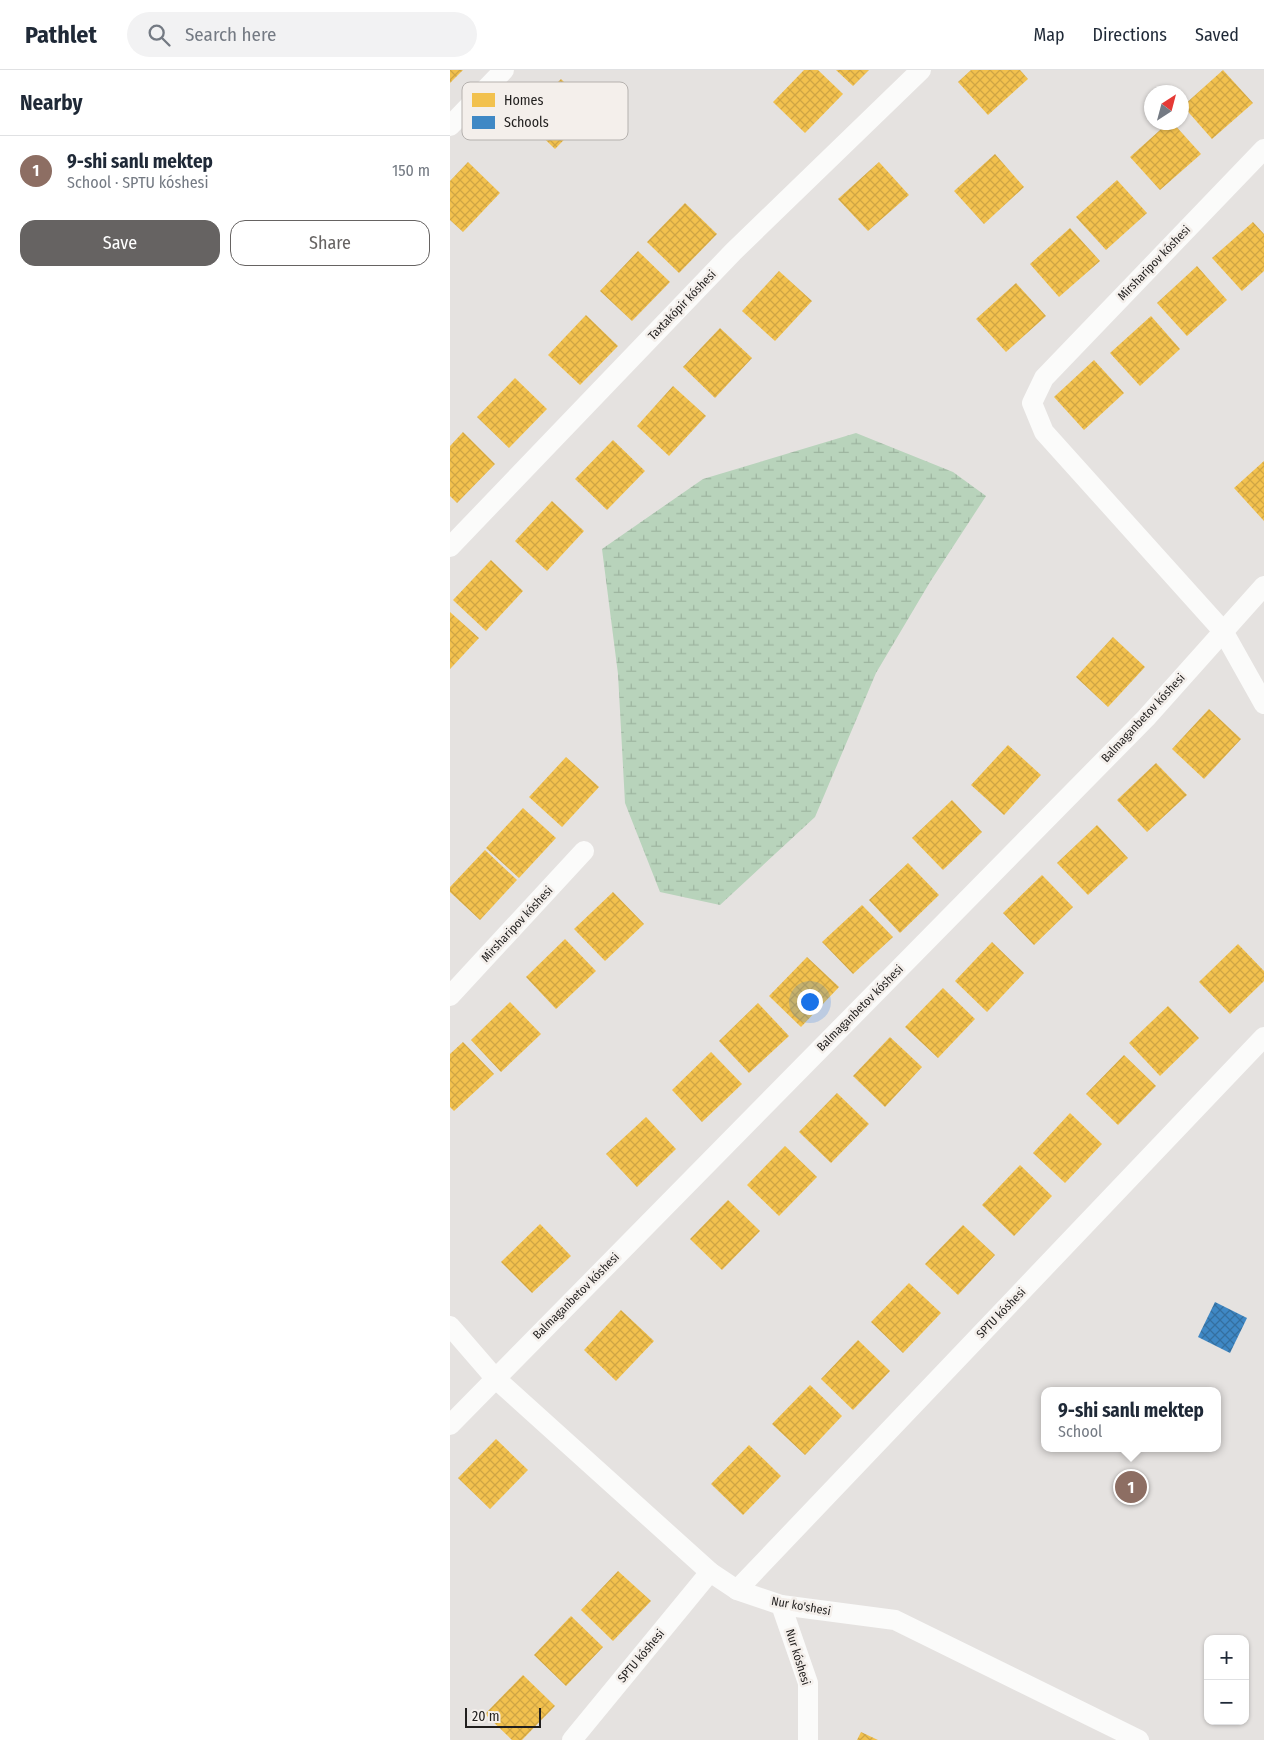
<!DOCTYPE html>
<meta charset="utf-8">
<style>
body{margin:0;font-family:"Fira Sans Condensed",sans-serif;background:#f2f2f3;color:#1f2937}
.controls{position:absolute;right:15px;bottom:15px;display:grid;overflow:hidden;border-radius:10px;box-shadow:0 1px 4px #0004}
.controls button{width:45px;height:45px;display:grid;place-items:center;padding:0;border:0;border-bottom:1px solid #e0e1e3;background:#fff;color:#1f2937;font:25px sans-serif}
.compass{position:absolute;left:694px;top:15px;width:45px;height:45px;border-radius:50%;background:#fff;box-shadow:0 1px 4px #0004;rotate:36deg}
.scale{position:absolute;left:15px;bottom:12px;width:76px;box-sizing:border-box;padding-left:5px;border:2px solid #211f1e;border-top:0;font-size:14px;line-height:18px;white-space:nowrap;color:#211f1e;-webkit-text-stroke:4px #f4efeb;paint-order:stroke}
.you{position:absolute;left:359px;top:931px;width:18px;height:18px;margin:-12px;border:4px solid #fff;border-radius:50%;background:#1a73e8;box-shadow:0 0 0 8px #1a73e833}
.badge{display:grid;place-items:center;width:32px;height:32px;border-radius:50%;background:#666362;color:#fff;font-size:16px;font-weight:700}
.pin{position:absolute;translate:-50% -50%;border:2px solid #fff;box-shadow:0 1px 5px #0006}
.popup{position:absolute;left:591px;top:1317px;width:180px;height:65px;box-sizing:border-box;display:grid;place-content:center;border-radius:10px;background:#fff;filter:drop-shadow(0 1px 4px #0005);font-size:16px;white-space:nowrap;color:#747a83}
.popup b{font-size:19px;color:#1f2937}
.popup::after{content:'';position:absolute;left:50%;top:100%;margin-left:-10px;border:10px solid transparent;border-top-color:#fff}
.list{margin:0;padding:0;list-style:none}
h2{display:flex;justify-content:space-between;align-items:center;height:65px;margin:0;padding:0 20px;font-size:21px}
h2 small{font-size:16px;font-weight:400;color:#747a83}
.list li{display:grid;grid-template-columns:32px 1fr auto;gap:15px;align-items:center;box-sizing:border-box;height:70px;padding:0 20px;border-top:1px solid #e0e1e3}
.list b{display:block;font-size:19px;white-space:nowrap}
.list p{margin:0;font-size:16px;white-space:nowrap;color:#747a83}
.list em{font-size:16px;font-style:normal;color:#747a83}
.actions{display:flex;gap:10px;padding:15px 20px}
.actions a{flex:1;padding:11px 0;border:1px solid #666362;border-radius:15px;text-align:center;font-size:18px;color:#666362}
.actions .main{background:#666362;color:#fff}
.icon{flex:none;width:28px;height:28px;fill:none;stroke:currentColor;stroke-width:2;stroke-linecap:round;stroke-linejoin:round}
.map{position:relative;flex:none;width:814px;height:1670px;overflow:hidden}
header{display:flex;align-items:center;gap:30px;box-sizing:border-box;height:70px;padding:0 25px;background:#fff;border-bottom:1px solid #e0e1e3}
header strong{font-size:24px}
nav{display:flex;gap:28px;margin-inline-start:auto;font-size:18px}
.search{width:350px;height:45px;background:#f2f2f3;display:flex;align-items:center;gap:12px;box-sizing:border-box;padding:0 18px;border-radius:28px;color:#747a83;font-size:19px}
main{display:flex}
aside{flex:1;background:#fff}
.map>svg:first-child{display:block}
.wetland{fill:url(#wetland-marsh)}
.homes{fill:url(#homes-cross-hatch)}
.schools{fill:url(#schools-cross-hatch)}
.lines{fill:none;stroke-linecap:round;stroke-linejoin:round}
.street{stroke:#fbfbfa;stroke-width:20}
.labels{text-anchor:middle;stroke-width:5;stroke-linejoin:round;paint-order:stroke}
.street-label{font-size:12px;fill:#211f1e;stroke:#f4efeb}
.key{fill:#f4efeb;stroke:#b5b1ae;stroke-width:1}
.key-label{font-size:14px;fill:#211f1e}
</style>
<header>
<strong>Pathlet</strong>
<div class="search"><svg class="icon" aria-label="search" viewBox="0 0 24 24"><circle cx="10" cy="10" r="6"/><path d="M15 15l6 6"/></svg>Search here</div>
<nav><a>Map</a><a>Directions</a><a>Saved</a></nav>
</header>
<main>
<aside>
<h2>Nearby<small></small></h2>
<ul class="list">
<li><span class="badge" style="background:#8d6e63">1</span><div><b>9-shi sanlı mektep</b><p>School · SPTU kóshesi</p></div><em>150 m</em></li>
</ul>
<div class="actions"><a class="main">Save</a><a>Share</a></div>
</aside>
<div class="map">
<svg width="814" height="1670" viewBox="0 0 814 1670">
<defs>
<pattern id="wetland-marsh" width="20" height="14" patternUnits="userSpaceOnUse" patternTransform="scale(1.25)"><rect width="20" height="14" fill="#b8d3bb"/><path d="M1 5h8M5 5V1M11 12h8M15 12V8" fill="none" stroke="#9eb5a0"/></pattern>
<pattern id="homes-cross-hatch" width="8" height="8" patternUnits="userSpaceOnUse" patternTransform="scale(1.25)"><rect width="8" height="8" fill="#f2c14e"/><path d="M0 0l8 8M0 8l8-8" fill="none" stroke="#cfa544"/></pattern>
<pattern id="schools-cross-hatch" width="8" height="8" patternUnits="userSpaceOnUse" patternTransform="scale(1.25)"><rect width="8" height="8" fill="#3f88c5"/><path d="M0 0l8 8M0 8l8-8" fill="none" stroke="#346f9f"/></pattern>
</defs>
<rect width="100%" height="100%" fill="#e5e2e0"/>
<polygon class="wetland" points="406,363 503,402 536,426 480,512 426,603 365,747 270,835 210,822 175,733 168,604 152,479 253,409"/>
<g class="homes">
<polygon points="0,0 13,0 0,13"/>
<polygon points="354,0 368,0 393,24 355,63 323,32"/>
<polygon points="386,0 419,0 403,16"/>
<polygon points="521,0 570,0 578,9 538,45 508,12"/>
<polygon points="773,0 803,33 762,69 733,36"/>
<polygon points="111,9 143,40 105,79 73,48"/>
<polygon points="719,52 722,52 751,84 710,120 680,87"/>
<polygon points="545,84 574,117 534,154 504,121"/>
<polygon points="18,92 50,123 13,162 0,150 0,111"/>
<polygon points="429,92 459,125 418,161 388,129"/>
<polygon points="667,110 697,143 656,180 626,147"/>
<polygon points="235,133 267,164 229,203 197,172"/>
<polygon points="803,152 814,164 814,201 792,221 762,188"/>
<polygon points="620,158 650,191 609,227 580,194"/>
<polygon points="188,181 220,212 182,251 150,221"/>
<polygon points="747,196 777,230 737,266 707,233"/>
<polygon points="329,201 362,231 325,271 292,241"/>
<polygon points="566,213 596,246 556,282 526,249"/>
<polygon points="136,245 168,276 130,315 98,285"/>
<polygon points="701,246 730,279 690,316 660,283"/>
<polygon points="270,258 302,288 265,328 233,297"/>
<polygon points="644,290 674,323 634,360 604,327"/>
<polygon points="65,308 97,339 59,378 27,347"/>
<polygon points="223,316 256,346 219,386 187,356"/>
<polygon points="13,362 45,394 7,433 0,426 0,376"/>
<polygon points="163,370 195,401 157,440 125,409"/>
<polygon points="814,391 814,451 784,418"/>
<polygon points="102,431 134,461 97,501 65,471"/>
<polygon points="41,490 73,521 36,561 3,530"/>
<polygon points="0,542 29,568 0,599"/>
<polygon points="663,567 695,597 658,637 626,607"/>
<polygon points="759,639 791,669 754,709 722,679"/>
<polygon points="558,675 591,705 554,745 521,715"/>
<polygon points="116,687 149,717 112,757 79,727"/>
<polygon points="706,693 737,725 697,762 667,730"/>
<polygon points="502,730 532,762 493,800 462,768"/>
<polygon points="73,738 106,768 69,808 36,778"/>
<polygon points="647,755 678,788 638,825 607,793"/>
<polygon points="35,780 67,810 30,850 0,822 0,817"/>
<polygon points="458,793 489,825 450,863 419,830"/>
<polygon points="592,805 623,837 584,875 553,843"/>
<polygon points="163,822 194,854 155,891 124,859"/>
<polygon points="412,835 443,867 403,904 372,872"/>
<polygon points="115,869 146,901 106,939 76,907"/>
<polygon points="542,872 574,903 537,942 505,911"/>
<polygon points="788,874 814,901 814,911 780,944 749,912"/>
<polygon points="357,887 389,917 351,957 319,926"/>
<polygon points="493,918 525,949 488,988 455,957"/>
<polygon points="60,932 91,964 51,1002 21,970"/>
<polygon points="308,933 339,966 299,1003 269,971"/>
<polygon points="718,936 749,968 710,1006 679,973"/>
<polygon points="440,967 472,997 435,1037 403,1006"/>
<polygon points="13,972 44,1004 4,1041 0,1037 0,984"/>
<polygon points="261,982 292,1014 252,1052 222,1020"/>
<polygon points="674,985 706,1016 668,1055 636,1024"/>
<polygon points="387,1023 419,1054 381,1093 349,1062"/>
<polygon points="620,1043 652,1074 615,1113 583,1083"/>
<polygon points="196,1047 226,1079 187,1117 156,1084"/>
<polygon points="335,1076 367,1107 329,1146 297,1115"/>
<polygon points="570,1095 602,1126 564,1166 532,1135"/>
<polygon points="278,1130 310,1161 272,1200 240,1169"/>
<polygon points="90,1154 121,1186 82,1223 51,1192"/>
<polygon points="513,1155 545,1185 508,1225 475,1194"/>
<polygon points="459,1213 491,1243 453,1283 421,1252"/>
<polygon points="171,1240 204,1271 166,1311 134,1280"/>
<polygon points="408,1270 440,1301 403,1340 371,1309"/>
<polygon points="360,1315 392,1346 355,1385 322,1354"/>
<polygon points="46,1369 78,1400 40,1439 8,1408"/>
<polygon points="299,1375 331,1406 293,1445 261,1414"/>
<polygon points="168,1501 201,1531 163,1571 131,1540"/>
<polygon points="121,1546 153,1577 116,1616 84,1585"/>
<polygon points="73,1605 105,1636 72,1670 62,1670 35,1644"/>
<polygon points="411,1662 428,1670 407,1670"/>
</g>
<polygon class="schools" points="765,1232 797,1248 780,1283 748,1267"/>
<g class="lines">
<g class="street">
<polyline points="0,56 54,0"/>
<polyline points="814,79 594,308 582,333 594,362 773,561 814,634"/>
<polyline points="0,477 283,182 471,0"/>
<polyline points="0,926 134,781"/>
<polyline points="0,1256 45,1308 260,1502 287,1520 331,1535 445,1550 689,1670"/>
<polyline points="0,1355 696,648 814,516"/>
<polyline points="287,1520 814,967"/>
<polyline points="331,1535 358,1613 358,1670"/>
<polyline points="122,1670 260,1502"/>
</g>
</g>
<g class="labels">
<g class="street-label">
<text transform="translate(704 193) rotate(-46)" y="4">Mirsharipov kóshesi</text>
<text transform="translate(232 235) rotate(-46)" y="4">Taxtakópir kóshesi</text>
<text transform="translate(693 648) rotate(-47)" y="4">Balmaganbetov kóshesi</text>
<text transform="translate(67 854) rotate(-47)" y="4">Mirsharipov kóshesi</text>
<text transform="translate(410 938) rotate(-45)" y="4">Balmaganbetov kóshesi</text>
<text transform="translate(126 1226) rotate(-45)" y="4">Balmaganbetov kóshesi</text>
<text transform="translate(551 1243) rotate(-46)" y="4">SPTU kóshesi</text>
<text transform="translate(351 1536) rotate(10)" y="4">Nur ko'shesi</text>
<text transform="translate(191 1586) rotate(-50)" y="4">SPTU kóshesi</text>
<text transform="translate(348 1587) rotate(73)" y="4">Nur kóshesi</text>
</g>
</g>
<rect x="12" y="12" width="166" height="58" rx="8" class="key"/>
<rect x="22" y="23" width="23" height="14" fill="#f2c14e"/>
<rect x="22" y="46" width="23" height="13" fill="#3f88c5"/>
<g class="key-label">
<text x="54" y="35">Homes</text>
<text x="54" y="57">Schools</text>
</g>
</svg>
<div class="controls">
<button>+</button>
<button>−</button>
</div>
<svg class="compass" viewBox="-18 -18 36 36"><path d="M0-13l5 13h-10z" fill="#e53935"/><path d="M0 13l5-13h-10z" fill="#747a83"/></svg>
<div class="scale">20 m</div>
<div class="you"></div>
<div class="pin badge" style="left:681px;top:1417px;background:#8d6e63">1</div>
<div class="popup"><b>9-shi sanlı mektep</b>School</div>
</div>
</main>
